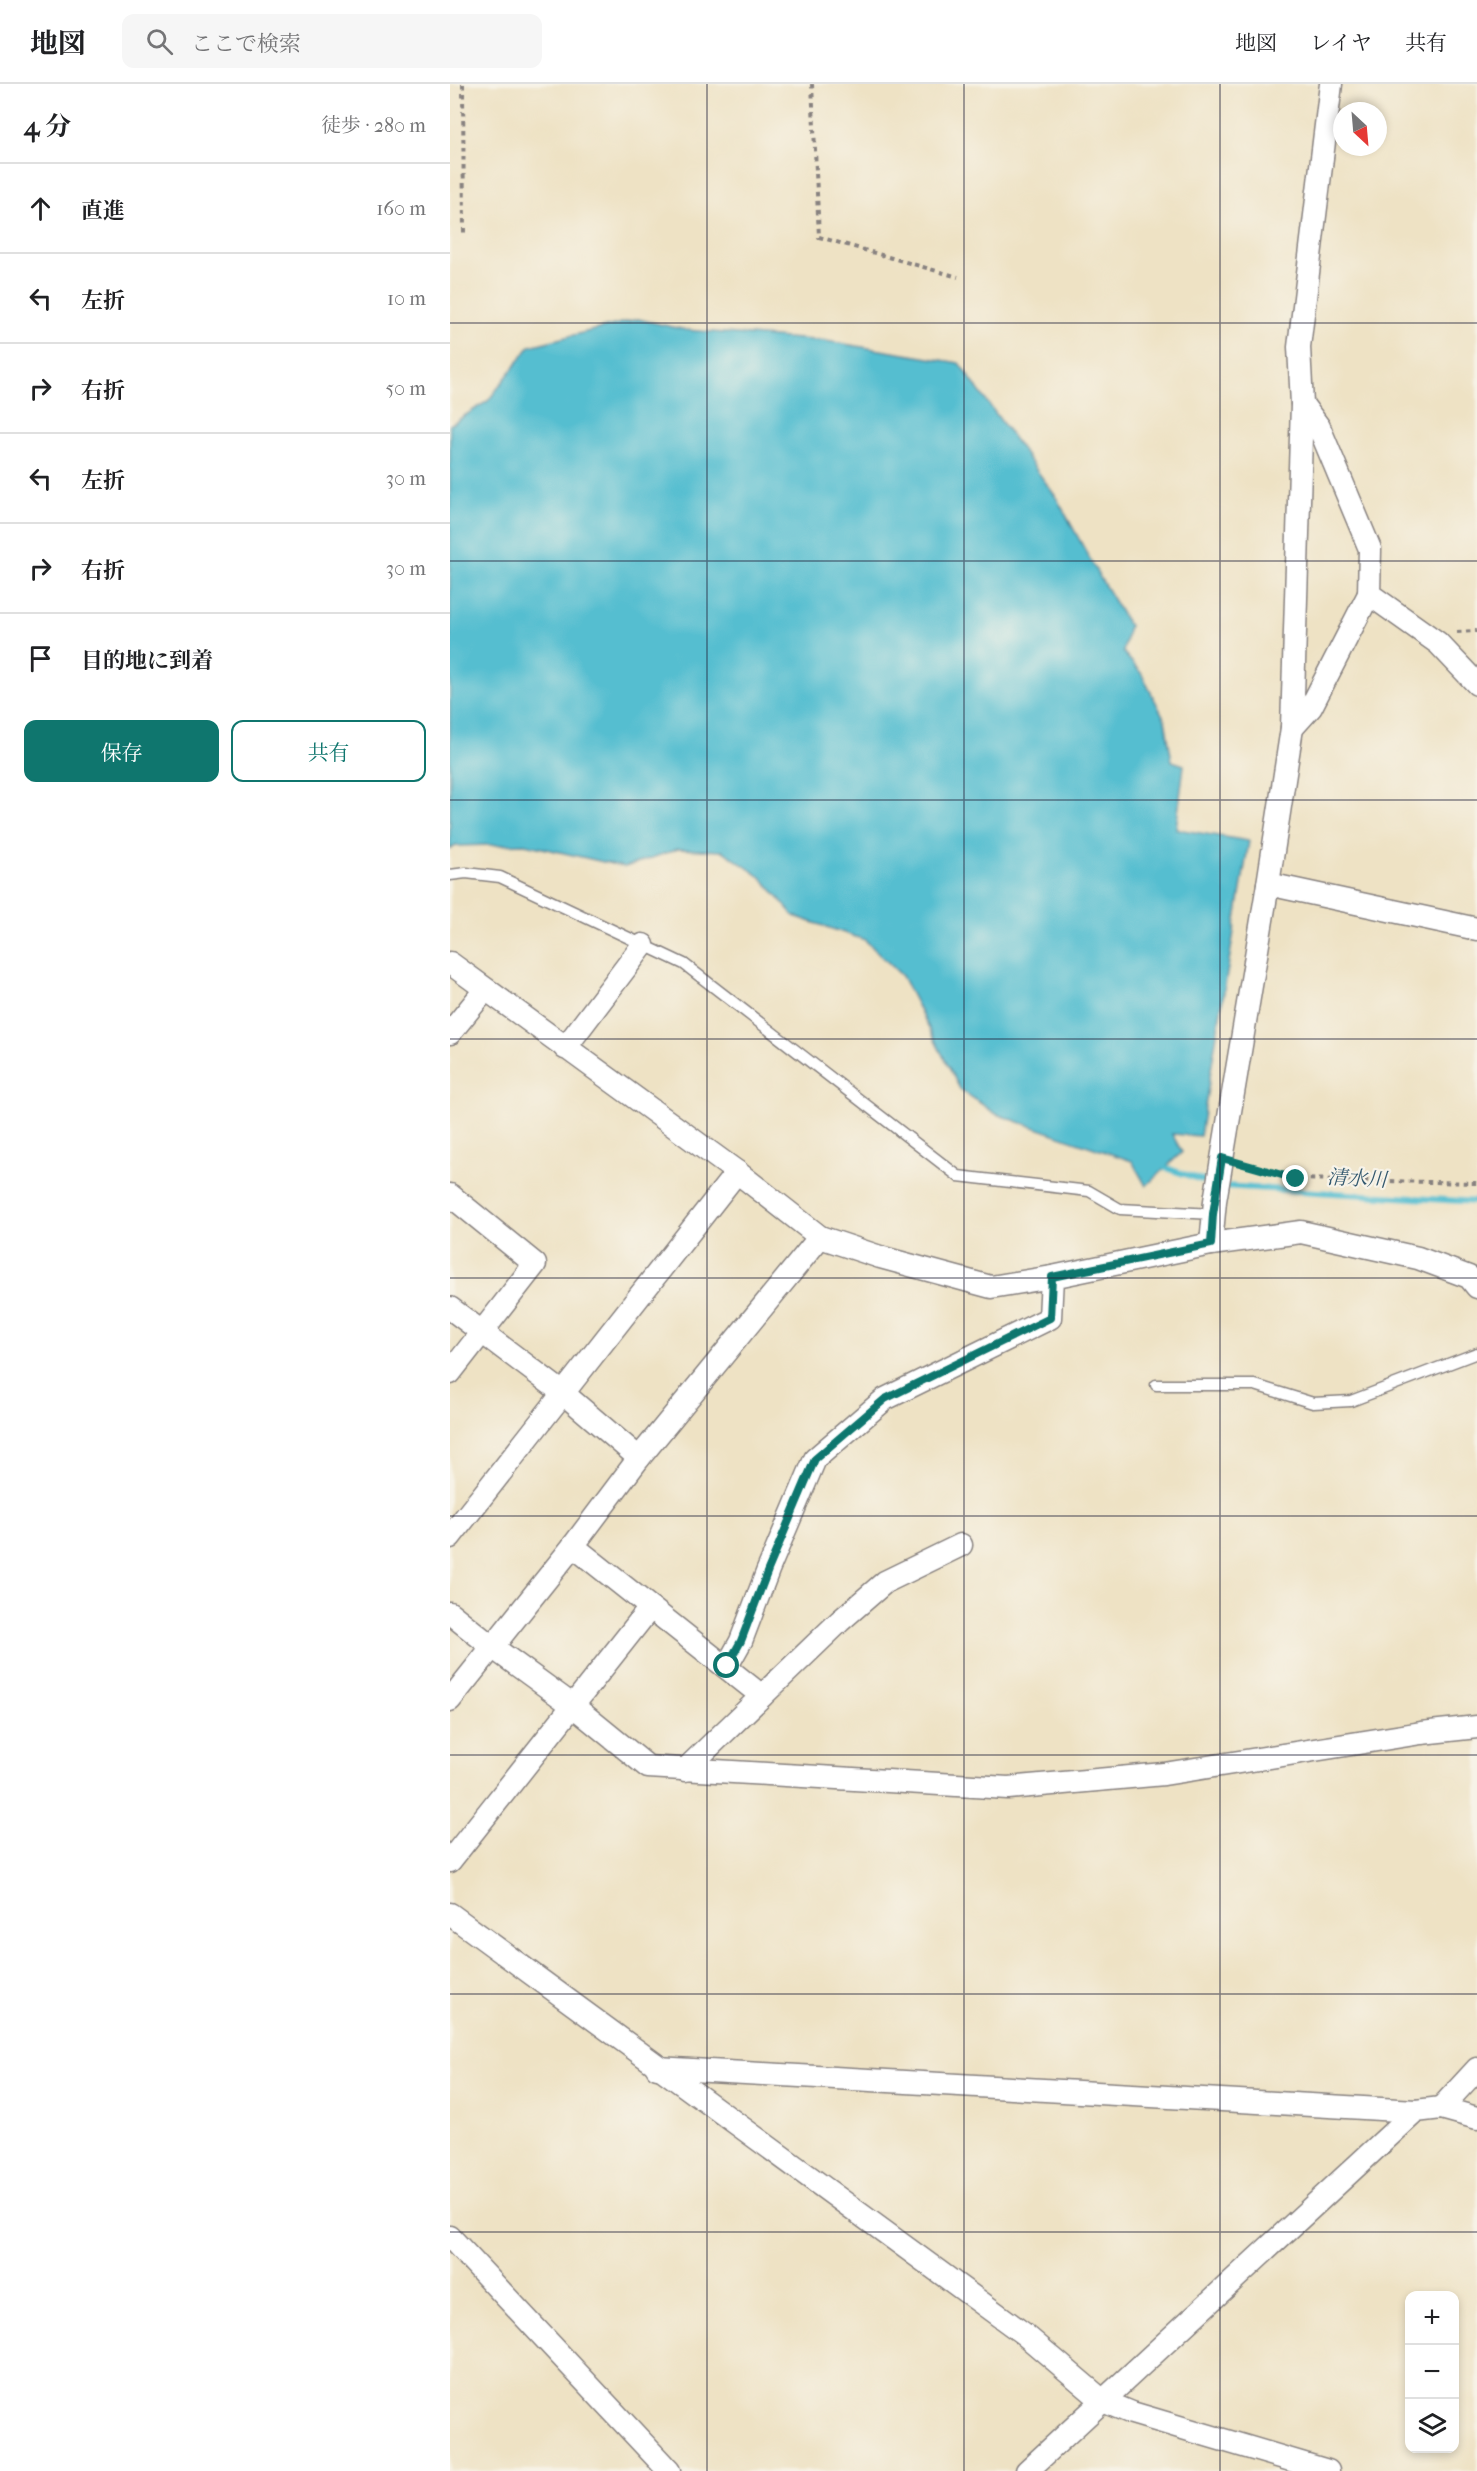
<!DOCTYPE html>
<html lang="ja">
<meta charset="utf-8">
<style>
body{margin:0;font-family:"IM FELL French Canon","Noto Serif JP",serif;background:#f6f6f6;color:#202124}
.controls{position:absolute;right:18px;bottom:18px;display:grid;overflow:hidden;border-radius:12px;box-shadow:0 3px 9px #0003}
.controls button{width:54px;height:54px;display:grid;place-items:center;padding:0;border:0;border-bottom:2px solid #e0e0e0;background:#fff;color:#202124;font:30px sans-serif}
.compass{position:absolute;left:883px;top:18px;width:54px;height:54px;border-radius:50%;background:#fff;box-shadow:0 3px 9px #0003;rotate:154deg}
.stop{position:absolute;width:18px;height:18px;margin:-14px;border:4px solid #0f766e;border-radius:50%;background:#fff}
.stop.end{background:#0f766e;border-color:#fff;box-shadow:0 2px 6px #0008}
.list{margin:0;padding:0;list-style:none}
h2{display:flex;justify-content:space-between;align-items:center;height:78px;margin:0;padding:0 24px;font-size:26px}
h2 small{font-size:20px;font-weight:400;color:#757577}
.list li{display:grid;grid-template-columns:39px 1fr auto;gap:18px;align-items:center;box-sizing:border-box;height:90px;padding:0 24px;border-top:2px solid #e0e0e0}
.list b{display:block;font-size:22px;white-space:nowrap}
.list em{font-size:20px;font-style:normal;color:#757577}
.actions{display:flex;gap:12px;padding:18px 24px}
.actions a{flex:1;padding:14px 0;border:2px solid #0f766e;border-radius:12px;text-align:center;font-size:21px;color:#0f766e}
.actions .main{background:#0f766e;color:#fff}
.icon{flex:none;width:33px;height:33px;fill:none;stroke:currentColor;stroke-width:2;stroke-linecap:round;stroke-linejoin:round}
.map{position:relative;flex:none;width:1027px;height:2387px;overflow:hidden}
header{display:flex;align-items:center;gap:36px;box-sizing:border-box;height:84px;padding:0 30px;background:#fff;border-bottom:2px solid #e0e0e0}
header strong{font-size:28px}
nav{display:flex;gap:33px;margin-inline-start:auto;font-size:21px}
.search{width:420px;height:54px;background:#f6f6f6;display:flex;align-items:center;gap:15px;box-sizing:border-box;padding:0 21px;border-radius:12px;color:#757577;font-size:22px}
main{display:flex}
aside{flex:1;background:#fff}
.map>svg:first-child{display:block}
.water{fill:#54bed0;stroke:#3b7086;stroke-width:1.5}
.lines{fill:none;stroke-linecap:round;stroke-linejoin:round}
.stream{stroke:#54bed0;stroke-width:6}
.lane-casing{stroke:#888280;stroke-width:13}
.street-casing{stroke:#888280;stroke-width:25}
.path{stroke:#888280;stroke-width:4;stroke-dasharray:4.5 4.5;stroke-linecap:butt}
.lane{stroke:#fff;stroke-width:10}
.street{stroke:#fff;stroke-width:22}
.route{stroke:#0f766e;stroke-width:8}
.grid{fill:none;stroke:#22223b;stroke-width:1.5;stroke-opacity:0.55}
.labels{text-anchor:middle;stroke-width:4.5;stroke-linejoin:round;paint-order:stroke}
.water-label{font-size:20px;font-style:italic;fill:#34596f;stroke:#f7f3e8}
</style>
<header>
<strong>地図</strong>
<div class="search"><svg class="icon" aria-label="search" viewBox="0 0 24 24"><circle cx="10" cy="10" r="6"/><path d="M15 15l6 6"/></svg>ここで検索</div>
<nav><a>地図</a><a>レイヤ</a><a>共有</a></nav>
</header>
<main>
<aside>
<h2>4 分<small>徒歩 · 280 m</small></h2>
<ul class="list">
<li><svg class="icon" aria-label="ahead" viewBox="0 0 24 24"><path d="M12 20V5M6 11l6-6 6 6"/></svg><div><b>直進</b></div><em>160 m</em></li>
<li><svg class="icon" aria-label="left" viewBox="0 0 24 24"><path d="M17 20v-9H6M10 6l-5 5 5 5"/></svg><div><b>左折</b></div><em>10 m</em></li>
<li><svg class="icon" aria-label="right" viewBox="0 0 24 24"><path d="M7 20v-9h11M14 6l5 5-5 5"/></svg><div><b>右折</b></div><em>50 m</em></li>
<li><svg class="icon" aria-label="left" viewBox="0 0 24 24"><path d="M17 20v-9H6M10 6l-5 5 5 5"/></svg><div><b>左折</b></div><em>30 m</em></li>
<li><svg class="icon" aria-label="right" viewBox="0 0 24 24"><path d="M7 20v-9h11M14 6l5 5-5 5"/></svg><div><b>右折</b></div><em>30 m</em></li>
<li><svg class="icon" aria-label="arrive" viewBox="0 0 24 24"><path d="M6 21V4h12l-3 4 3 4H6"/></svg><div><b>目的地に到着</b></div></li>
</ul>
<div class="actions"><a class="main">保存</a><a>共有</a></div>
</aside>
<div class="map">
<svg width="1027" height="2387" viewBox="0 0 1027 2387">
<rect width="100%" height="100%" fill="#f7f3e8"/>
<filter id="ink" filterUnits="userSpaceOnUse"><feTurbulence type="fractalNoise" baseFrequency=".0167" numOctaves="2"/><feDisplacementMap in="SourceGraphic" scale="12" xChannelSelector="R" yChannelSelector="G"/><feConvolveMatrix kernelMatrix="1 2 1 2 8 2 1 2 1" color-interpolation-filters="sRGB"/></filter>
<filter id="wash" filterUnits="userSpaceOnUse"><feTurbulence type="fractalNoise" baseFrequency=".008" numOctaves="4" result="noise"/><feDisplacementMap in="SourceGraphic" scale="24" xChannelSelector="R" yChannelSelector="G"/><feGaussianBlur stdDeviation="1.35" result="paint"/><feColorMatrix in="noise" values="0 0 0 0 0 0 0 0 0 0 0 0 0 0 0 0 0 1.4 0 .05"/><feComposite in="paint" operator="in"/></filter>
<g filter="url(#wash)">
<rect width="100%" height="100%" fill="#eee2c4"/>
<polygon class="water" points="188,235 236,246 376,257 509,279 606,413 652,497 679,542 673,568 691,589 715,636 722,677 734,681 726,745 799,757 750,1052 722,1050 732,1068 696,1102 682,1077 546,1030 510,1005 452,892 415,856 344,832 312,794 273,767 228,765 175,783 75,760 6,762 0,765 0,341 38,317 80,262"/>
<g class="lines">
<g class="stream">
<polyline points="716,1084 763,1100"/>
<polyline points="773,1102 1027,1118"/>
</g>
</g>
</g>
<g filter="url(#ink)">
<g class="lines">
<g class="lane-casing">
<g id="lane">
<polyline points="0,791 16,789 50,793 234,880 508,1092 639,1107 670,1125 763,1130"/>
<polyline points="706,1301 805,1301 863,1319 901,1317 1027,1269"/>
</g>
</g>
<g class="street-casing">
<g id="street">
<polyline points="852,320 869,343 920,465 919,510 988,559 1027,600"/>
<polyline points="842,644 861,623 919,510"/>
<polyline points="818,800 1027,845"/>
<polyline points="0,879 287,1088 370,1153 430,1173 541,1203 602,1193 761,1160 851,1148 968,1174 1019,1193 1027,1203"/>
<polyline points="0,949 35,906"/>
<polyline points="115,964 193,861"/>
<polyline points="0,1111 85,1180 0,1289"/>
<polyline points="761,1160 765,1117 818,800 842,644 852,320 849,263 881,0"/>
<polyline points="0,1224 113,1309 189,1374"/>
<polyline points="0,1453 287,1088"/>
<polyline points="123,1462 312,1612"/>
<polyline points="0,1529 41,1562 122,1621 198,1683 558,1704 714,1690 971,1649 1027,1643"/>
<polyline points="277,1582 291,1557 318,1486 365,1375 435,1315 600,1234 602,1193"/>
<polyline points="0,1616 123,1462 189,1374 370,1153"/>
<polyline points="235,1686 390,1537 435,1498 511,1461"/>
<polyline points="0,1777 200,1524"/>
<polyline points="0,1830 574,2250 653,2317 682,2329 878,2387"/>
<polyline points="207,1984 966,2027 991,2024 1027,2034"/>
<polyline points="991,2024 1027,1985"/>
<polyline points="0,2153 219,2387"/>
<polyline points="577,2387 966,2027"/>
</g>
</g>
<g class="path">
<polyline points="13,0 14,152"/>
<polyline points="362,0 369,153 508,193"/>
<polyline points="1007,548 1027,547"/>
<polyline points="790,1079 846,1095 1027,1099"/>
</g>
<use href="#lane" class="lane"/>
<use href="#street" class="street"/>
</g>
</g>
<g class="lines" filter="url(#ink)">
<polyline class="route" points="277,1582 291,1557 318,1486 365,1375 435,1315 600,1234 602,1193 761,1160 763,1130 772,1074 846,1095"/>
</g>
<path class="grid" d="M257,0V2387M514,0V2387M770,0V2387M0,239H1027M0,477H1027M0,716H1027M0,955H1027M0,1194H1027M0,1432H1027M0,1671H1027M0,1910H1027M0,2148H1027"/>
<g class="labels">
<g class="water-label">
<text transform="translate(907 1094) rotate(3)" y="7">清水川</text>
</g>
</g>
</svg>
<div class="controls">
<button>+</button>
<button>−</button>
<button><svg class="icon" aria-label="layers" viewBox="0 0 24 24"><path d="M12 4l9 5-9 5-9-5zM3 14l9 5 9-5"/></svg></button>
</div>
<svg class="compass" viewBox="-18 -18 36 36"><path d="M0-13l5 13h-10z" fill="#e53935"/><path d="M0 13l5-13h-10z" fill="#757577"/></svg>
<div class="stop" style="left:277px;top:1582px"></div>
<div class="stop end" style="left:846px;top:1095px"></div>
</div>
</main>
